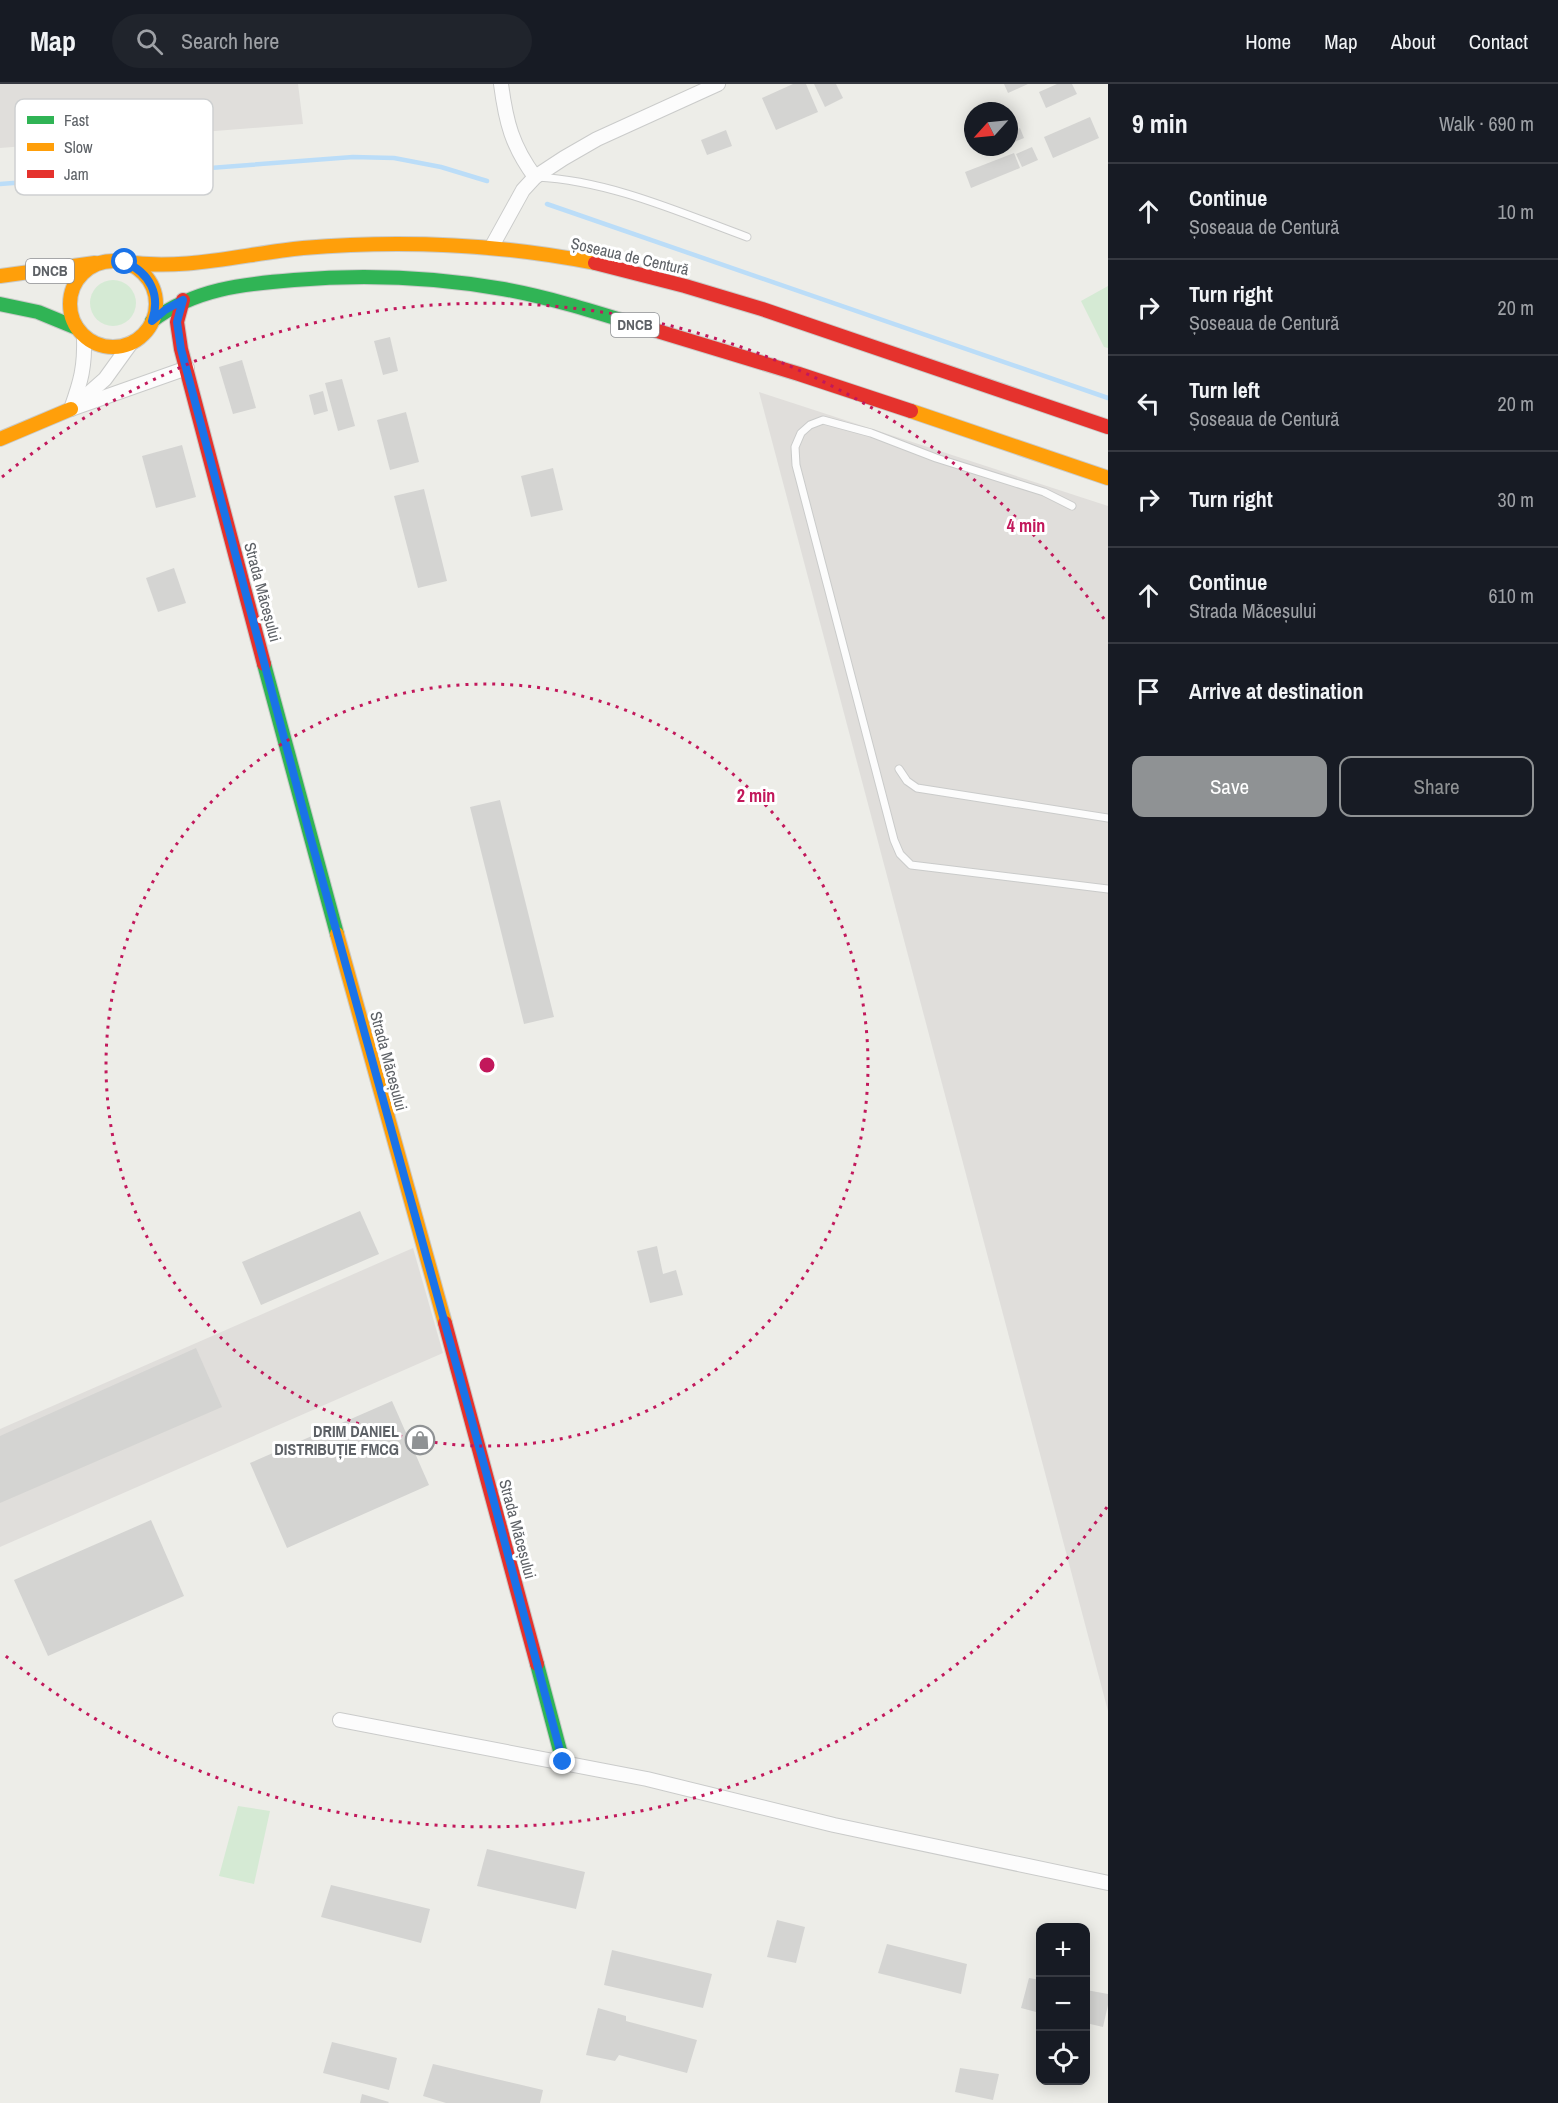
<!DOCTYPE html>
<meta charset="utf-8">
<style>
body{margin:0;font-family:"Archivo Narrow",sans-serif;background:#20242c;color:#f1f3f6}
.controls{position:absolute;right:18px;bottom:18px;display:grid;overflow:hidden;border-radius:12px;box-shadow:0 3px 15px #0003}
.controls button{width:54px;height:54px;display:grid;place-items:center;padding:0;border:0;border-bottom:2px solid #363941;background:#171b24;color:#f1f3f6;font:30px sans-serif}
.compass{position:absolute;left:964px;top:18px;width:54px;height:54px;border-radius:50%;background:#171b24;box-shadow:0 3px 15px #0003;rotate:243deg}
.stop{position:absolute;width:18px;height:18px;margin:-14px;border:4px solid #1a73e8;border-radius:50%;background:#fff}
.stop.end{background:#1a73e8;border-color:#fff;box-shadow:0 2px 6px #0008}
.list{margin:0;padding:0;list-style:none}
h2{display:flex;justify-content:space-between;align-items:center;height:78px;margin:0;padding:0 24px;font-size:26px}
h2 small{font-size:20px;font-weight:400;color:#9ea1a6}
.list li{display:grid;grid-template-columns:39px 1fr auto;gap:18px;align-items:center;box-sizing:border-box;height:96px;padding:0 24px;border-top:2px solid #363941}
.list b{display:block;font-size:22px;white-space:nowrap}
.list p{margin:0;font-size:20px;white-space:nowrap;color:#9ea1a6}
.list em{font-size:20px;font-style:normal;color:#9ea1a6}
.actions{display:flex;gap:12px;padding:18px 24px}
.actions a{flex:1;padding:14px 0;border:2px solid #8f9294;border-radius:12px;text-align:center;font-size:21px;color:#8f9294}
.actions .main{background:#8f9294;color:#fff}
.icon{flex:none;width:33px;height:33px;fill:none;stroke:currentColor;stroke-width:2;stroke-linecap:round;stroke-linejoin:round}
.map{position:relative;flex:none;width:1108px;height:2019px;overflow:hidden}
header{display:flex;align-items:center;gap:36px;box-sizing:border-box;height:84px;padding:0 30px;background:#171b24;border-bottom:2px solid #363941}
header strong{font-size:28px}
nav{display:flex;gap:33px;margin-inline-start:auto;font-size:21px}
.search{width:420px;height:54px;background:#20242c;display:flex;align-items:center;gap:15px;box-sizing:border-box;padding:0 21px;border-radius:33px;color:#9ea1a6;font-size:22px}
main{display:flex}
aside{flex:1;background:#171b24}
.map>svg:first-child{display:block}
.industrial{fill:#e0dedb}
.green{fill:#d5ead4}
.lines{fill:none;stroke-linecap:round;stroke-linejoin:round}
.stream{stroke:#bbddf8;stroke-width:4.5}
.building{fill:#d4d4d2}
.lane-casing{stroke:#cacbca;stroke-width:9}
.street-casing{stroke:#cacbca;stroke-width:16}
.fast-casing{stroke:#c9cac8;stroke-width:16}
.slow-casing{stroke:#c9cac8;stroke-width:16}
.jam-casing{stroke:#c9cac8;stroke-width:16}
.lane{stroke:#fcfcfc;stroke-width:7}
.street{stroke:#fcfcfc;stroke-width:14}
.fast{stroke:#30b455;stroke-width:14}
.slow{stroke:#ff9f0a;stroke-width:14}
.jam{stroke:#e5322d;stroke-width:14}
.route{stroke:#1a73e8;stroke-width:8}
.ring{fill:none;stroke:#c2185b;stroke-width:3;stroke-dasharray:3 6}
.labels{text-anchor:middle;stroke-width:6;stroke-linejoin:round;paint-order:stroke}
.shield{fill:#fff;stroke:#8e9094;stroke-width:1.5}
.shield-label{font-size:15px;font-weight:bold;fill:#5d6166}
.street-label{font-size:16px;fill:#5d6166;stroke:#fff}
.poi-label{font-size:16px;font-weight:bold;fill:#5d6166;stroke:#fff;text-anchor:end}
.key{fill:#fff;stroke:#ced0d1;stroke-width:1.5}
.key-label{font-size:16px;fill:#5d6166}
.centre{fill:#c2185b;stroke:#fff;stroke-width:3}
.ring-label{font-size:18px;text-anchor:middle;font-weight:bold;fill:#c2185b;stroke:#fff;stroke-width:6;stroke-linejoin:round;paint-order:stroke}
</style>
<header>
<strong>Map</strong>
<div class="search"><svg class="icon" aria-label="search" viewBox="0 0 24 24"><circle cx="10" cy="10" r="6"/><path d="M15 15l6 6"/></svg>Search here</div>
<nav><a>Home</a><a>Map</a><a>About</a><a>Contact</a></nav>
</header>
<main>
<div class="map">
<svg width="1108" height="2019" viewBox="0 0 1108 2019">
<rect width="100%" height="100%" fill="#edede8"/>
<g class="industrial">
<polygon points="0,0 298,0 303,40 0,64"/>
<polygon points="759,308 1108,422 1108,1627"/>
<polygon points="413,1164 443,1269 0,1463 0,1345"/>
</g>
<g class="green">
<circle cx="113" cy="219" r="23"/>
<polygon points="1108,202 1108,264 1104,263 1081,217"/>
<polygon points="238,1722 270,1727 254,1800 219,1792"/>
</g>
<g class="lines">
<g class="stream">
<polyline points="0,100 353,73 394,74 441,83 487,97"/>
<polyline points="547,120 1108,314"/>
</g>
</g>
<g class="building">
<polygon points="793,0 806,0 818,28 776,46 762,14"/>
<polygon points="814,0 836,0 843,14 825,23"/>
<polygon points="1004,0 1028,0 1008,9"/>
<polygon points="1057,0 1072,0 1077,10 1046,24 1039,8"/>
<polygon points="1090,33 1099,54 1053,74 1044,53"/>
<polygon points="1020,44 1024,54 1009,60 1009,48"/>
<polygon points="726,46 732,62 707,71 701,56"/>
<polygon points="1032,63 1038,76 1022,83 1016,70"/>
<polygon points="1014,69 1020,84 971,104 965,88"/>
<polygon points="390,253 398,287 383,291 374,257"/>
<polygon points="242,276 256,324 233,330 219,283"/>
<polygon points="342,295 355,342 338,347 325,299"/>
<polygon points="323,307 328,327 314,331 309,311"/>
<polygon points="406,328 419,378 390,386 377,336"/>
<polygon points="182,361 196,413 156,424 142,372"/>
<polygon points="553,384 563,426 531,433 521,392"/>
<polygon points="424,405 447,497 418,504 394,412"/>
<polygon points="174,484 186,519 158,528 146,494"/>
<polygon points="500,716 554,933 524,940 470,723"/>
<polygon points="360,1127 379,1170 261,1221 242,1178"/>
<polygon points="657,1162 663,1190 676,1186 683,1211 650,1219 637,1167"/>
<polygon points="196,1264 222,1323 0,1419 0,1352"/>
<polygon points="392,1317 429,1401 287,1464 250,1379"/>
<polygon points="151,1436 184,1512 48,1572 14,1496"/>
<polygon points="487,1765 585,1788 576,1825 477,1802"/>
<polygon points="331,1801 430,1825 421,1859 321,1833"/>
<polygon points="777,1836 805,1843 796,1879 767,1873"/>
<polygon points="887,1860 967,1880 961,1910 878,1889"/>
<polygon points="612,1866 712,1890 703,1924 604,1901"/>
<polygon points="1029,1894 1040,1896 1040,1929 1021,1924"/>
<polygon points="1086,1906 1108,1910 1108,1921 1103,1943 1086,1939"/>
<polygon points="598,1924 626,1932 626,1937 697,1956 687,1989 619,1971 615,1977 586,1971"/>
<polygon points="332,1958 397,1974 389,2006 323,1989"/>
<polygon points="433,1980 543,2006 540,2019 446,2019 423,2012"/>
<polygon points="960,1984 999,1990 993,2016 955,2008"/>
<polygon points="362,2010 389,2018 388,2019 360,2019"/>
</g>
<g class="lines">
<g class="lane-casing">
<g id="lane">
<path d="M537,93C610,97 679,128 747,153"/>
<polyline points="1072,422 1044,408 936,374 871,349 823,336 810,341 801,349 795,363 796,381 894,756 900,770 911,781 1108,805"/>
<polyline points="899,685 907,697 917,704 1108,734"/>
</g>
</g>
<g class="street-casing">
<g id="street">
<path d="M501,0C506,38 512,62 535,93"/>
<polyline points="491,164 523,106 535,93 564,74 597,55 718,0"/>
<polyline points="79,318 105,295 131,259"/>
<polyline points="71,325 187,284"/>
<path d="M71,325C81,297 85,283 84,252"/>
<polyline points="340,1636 647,1695 834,1741 1108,1799"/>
</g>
</g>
<g class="fast-casing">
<g id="fast">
<polyline points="0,220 38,228 77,244"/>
<path d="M152,237C194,205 243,200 294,196C364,190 434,193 503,205C547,213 589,226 631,239"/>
<polyline points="264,580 337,850"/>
<polyline points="537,1580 563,1678"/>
</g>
</g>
<g class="slow-casing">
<g id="slow">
<circle cx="113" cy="220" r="43"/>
<path d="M125,178C185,187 243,170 303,164C400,156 499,160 595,179"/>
<polyline points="0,192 95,179"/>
<polyline points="911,327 1108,394"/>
<polyline points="0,355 71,325"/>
<polyline points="337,850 445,1239"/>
</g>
</g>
<g class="jam-casing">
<g id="jam">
<polyline points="595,179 685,202 762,225 1108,343"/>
<polyline points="183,216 177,238 181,265 264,580"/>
<polyline points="631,239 799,290 911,327"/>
<polyline points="445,1239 537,1580"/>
</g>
</g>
<use href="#lane" class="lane"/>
<use href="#street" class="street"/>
<use href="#fast" class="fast"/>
<use href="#slow" class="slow"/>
<use href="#jam" class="jam"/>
</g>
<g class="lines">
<path class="route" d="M125,178C150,189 161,211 152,237L165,226L183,216L177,238L181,265L309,748L486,1388L563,1678"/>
</g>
<g class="ring">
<circle cx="487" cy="981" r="381"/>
<path d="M1107 1423A762 762 0 0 1 2 1569M2 393A762 762 0 0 1 1107 539"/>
</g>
<defs>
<g id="shop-ring" transform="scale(1.5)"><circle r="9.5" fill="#fff" stroke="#8f9294" stroke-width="1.5"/><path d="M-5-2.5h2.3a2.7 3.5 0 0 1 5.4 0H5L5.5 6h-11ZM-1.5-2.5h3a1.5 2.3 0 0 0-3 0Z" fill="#8f9294"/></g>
</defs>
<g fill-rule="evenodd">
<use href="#shop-ring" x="420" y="1356"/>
</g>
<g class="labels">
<g class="shield">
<rect x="26" y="175" width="48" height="24" rx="4.5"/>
<rect x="611" y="229" width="48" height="24" rx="4.5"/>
</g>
<g class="shield-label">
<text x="50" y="192">DNCB</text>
<text x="635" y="246">DNCB</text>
</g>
<g class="street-label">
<text transform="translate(630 172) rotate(13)" y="6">Șoseaua de Centură</text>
<text transform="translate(263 508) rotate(75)" y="6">Strada Măceșului</text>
<text transform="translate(389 977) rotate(75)" y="6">Strada Măceșului</text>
<text transform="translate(518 1445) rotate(75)" y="6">Strada Măceșului</text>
</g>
<g class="poi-label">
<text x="399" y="1353">DRIM DANIEL<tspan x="399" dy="18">DISTRIBUȚIE FMCG</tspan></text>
</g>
</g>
<rect x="15" y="15" width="198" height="96" rx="9" class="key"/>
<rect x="27" y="32" width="27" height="8" fill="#30b455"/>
<rect x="27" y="59" width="27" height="8" fill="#ff9f0a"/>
<rect x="27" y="86" width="27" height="8" fill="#e5322d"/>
<g class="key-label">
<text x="64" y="42">Fast</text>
<text x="64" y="69">Slow</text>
<text x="64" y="96">Jam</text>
</g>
<circle cx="487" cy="981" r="9" class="centre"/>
<g class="ring-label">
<text x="1026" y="448">4 min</text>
<text x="756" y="718">2 min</text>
</g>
</svg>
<div class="controls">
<button>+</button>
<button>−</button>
<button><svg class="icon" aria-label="locate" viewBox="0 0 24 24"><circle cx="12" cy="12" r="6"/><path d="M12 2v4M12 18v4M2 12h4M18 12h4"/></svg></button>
</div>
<svg class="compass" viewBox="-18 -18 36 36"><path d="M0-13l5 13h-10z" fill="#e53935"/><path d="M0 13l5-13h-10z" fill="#9ea1a6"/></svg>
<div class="stop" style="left:125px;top:178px"></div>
<div class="stop end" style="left:563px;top:1678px"></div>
</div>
<aside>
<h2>9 min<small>Walk · 690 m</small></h2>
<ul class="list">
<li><svg class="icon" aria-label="ahead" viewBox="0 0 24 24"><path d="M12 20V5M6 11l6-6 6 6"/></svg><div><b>Continue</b><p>Șoseaua de Centură</p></div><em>10 m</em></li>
<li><svg class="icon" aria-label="right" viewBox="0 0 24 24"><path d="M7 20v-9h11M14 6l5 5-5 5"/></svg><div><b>Turn right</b><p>Șoseaua de Centură</p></div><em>20 m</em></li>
<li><svg class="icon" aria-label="left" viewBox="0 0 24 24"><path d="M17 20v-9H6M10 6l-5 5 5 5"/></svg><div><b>Turn left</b><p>Șoseaua de Centură</p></div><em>20 m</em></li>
<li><svg class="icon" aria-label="right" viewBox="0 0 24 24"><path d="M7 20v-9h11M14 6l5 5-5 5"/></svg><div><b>Turn right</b></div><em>30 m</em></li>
<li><svg class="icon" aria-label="ahead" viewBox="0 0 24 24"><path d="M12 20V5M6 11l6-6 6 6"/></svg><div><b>Continue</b><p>Strada Măceșului</p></div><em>610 m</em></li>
<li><svg class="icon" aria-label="arrive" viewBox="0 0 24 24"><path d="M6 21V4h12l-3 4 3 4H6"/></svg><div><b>Arrive at destination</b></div></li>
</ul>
<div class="actions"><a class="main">Save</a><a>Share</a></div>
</aside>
</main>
